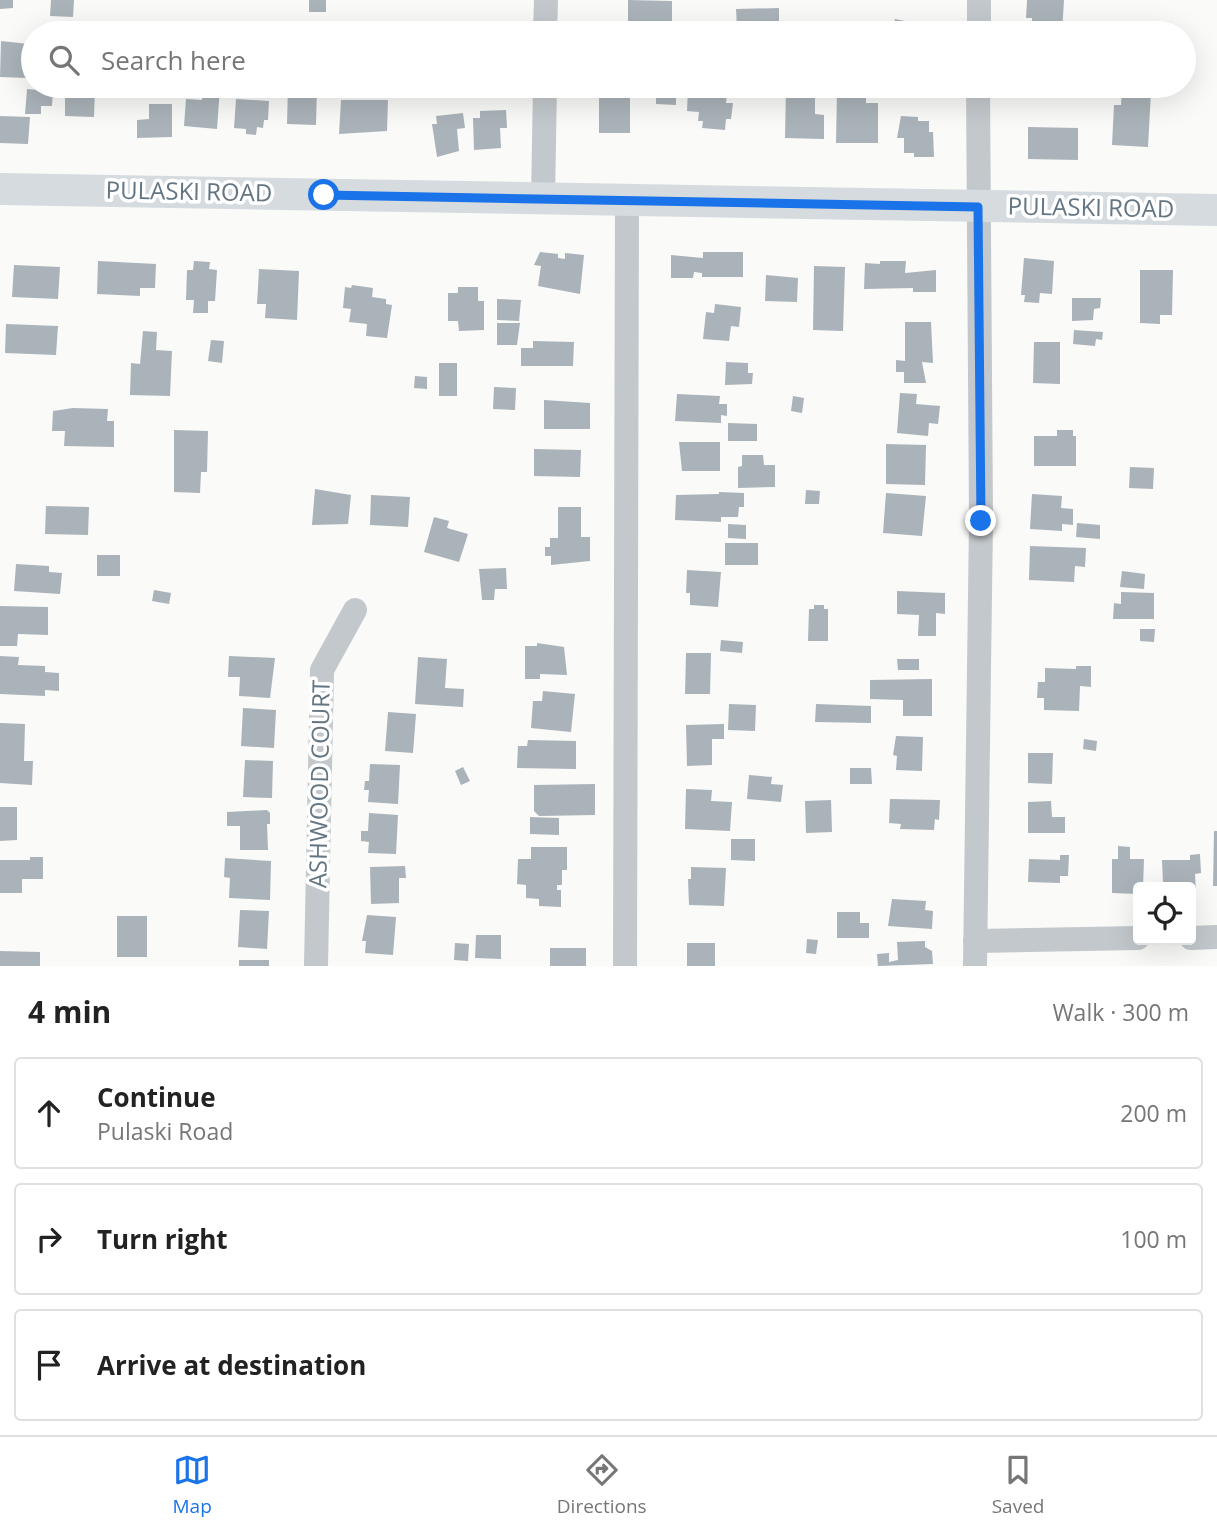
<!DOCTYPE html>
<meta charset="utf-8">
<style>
body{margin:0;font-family:"Open Sans",sans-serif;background:#f6f6f6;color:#222}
.controls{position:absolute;right:21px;bottom:21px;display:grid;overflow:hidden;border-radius:7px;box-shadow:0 7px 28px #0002}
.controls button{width:63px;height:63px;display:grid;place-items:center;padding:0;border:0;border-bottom:2px solid #e0e0e0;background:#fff;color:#222;font:35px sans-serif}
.stop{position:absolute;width:21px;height:21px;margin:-16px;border:5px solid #1a73e8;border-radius:50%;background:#fff}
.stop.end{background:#1a73e8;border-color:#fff;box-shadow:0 2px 7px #0008}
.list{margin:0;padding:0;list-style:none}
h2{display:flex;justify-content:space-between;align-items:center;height:91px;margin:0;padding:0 28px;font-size:30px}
h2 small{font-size:23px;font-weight:400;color:#767676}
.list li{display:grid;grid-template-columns:46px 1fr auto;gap:21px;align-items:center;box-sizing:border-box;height:112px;margin:0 14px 14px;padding:0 14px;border:2px solid #e0e0e0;border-radius:7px}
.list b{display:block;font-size:26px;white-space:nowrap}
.list p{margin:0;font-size:23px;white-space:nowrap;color:#767676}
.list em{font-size:23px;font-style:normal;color:#767676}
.icon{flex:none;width:38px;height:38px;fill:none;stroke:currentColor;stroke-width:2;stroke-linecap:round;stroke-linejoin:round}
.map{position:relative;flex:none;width:1217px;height:966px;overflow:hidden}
.search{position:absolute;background:#fff;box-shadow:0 7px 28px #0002;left:21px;right:21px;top:21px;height:77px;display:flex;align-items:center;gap:18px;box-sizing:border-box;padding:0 24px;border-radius:38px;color:#767676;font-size:26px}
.sheet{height:469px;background:#fff}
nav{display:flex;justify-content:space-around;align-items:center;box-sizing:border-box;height:98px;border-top:2px solid #e0e0e0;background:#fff;font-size:19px;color:#767676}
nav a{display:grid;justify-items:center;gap:4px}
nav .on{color:#1a73e8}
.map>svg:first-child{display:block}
.building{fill:#aab3b9}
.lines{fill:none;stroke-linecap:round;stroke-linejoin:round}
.minor{stroke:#c3c8cc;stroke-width:24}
.major{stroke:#d6dbdf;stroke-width:32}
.route{stroke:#1a73e8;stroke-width:9}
.labels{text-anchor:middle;stroke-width:7;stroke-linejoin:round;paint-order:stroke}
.street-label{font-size:24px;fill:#657683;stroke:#fff}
</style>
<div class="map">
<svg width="1217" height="966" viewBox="0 0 1217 966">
<rect width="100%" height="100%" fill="#fafaf8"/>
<g class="building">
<polygon points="0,0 13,0 13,8 0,9"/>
<polygon points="51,0 74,0 73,17 50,16"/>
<rect x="309" y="0" width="17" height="12"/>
<polygon points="628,0 672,1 672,27 653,27 653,32 628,31"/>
<polygon points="1027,0 1064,0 1062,33 1032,33 1032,18 1026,18"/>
<polygon points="779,8 779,26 737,27 736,9"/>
<polygon points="895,19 915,23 913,33 892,33"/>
<polygon points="1,41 29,44 27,78 0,77"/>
<polygon points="203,86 220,87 217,129 184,126 186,99 202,100"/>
<polygon points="288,86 317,86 316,125 287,124"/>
<polygon points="703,86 728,86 726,103 733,103 731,119 726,119 725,130 702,128 703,121 698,121 699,112 687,111 688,88 703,89"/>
<polygon points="786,86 815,86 815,114 824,115 824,139 785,138"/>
<rect x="1028" y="86" width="32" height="8"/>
<polygon points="65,87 95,88 94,117 65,116"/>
<polygon points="27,89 53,91 52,106 41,106 41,114 25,114"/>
<polygon points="656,90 676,91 676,105 656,104"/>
<polygon points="1122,90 1151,92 1148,147 1112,145 1114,105 1121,105"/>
<polygon points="837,91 866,91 866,103 878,103 878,143 836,143"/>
<rect x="599" y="98" width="31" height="35"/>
<polygon points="236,99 269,101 268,120 264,120 263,128 257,127 256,135 246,134 246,129 234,128"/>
<polygon points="341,100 388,100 387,131 339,134"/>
<polygon points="149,104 172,104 172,137 137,138 137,120 149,119"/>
<polygon points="506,110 507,128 500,128 501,148 474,150 473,118 480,118 480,111"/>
<polygon points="463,113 465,128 457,129 459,151 437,157 432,124 437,124 436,116"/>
<polygon points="0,116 30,117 28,144 0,143"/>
<polygon points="901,116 918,117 918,121 929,121 929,132 933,132 934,157 914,157 914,153 904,153 904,138 897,138"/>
<polygon points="1028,127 1078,128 1078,160 1028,159"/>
<polygon points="540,252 558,254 558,258 565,259 565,253 584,255 580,294 538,286 541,266 534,265"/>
<polygon points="703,252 743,252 743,277 702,277 702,273 694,272 693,278 671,278 671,255 703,258"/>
<polygon points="1024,258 1054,261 1052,294 1040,293 1039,303 1024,302 1025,295 1021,295"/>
<polygon points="98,261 156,264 155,288 140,288 140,296 97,294"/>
<polygon points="194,261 210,262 209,269 217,270 215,301 208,301 208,313 193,313 194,300 186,300 187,270 193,270"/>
<polygon points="880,261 906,261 905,273 936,270 936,292 913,292 913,288 864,289 865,263 880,264"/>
<polygon points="14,265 60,267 58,299 12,297"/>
<polygon points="814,266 845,267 843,331 813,330"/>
<polygon points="259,269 299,271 297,320 265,318 266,304 257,304"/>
<polygon points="1140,270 1173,270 1172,315 1160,315 1160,324 1140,323"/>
<polygon points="766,275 798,278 797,302 765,301"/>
<polygon points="352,285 373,288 372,297 386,299 386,304 392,305 387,338 366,336 367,324 349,322 351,309 343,308 345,287 351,288"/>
<polygon points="458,287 478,287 478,301 484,301 484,330 459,331 458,321 448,321 448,293 458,293"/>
<polygon points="1072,298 1101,298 1100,308 1094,309 1093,320 1072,321"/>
<polygon points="497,299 521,300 519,321 497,320"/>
<polygon points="715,304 741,307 739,327 731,326 729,341 703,339 706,312 714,313"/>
<polygon points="905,322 931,322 933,363 922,362 926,383 904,383 904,372 896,372 896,360 905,361"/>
<polygon points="497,323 520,323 517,345 497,345"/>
<polygon points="6,324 58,326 56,355 5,353"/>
<polygon points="1074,330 1103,332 1102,340 1096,339 1095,346 1073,344"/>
<polygon points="143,331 157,332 156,350 172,351 170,396 130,395 131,363 140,364"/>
<polygon points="211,340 224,341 222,363 208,361"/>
<polygon points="533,341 574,342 573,366 521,366 521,348 533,348"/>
<polygon points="1034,342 1060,342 1060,384 1033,383"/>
<polygon points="726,362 748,363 748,373 753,373 752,384 725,385"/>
<rect x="439" y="363" width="18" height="33"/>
<polygon points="415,376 427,377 427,389 414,388"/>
<polygon points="494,387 516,388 515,410 493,409"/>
<polygon points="900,393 917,394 916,404 940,406 938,424 929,423 928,436 897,433"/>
<polygon points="677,394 720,396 719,404 727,404 727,416 721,415 721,423 675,421"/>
<polygon points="793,396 804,398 802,413 791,411"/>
<polygon points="544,400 590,403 590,429 544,429"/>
<polygon points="73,408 108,409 107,421 114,421 114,447 64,446 65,431 52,431 53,411"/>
<polygon points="728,423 757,424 757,441 728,441"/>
<polygon points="174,430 208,431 207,472 201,472 200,493 174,492"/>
<polygon points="1057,430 1073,430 1073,436 1076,436 1076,466 1034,466 1034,436 1057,436"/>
<polygon points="679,442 720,442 720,471 682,471"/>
<polygon points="886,444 926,445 925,485 886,484"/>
<polygon points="534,449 581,450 580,477 534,476"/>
<polygon points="742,455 763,455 764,465 775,465 775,487 738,488 738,467 742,466"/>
<polygon points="1130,467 1154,468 1153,489 1129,488"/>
<polygon points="315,489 351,495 348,524 312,525"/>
<polygon points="806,490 820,491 819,504 805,504"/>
<polygon points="719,492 744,493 744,507 739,507 738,517 721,517 721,522 675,520 676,495 719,494"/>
<polygon points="886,493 926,496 922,536 883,533"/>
<polygon points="1032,494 1062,496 1061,508 1073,509 1073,525 1062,524 1062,531 1030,529"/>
<polygon points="371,495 410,497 408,527 370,525"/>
<polygon points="46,506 89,507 88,535 45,534"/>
<polygon points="558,507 581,507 581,537 590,537 590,561 551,565 551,556 545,556 545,547 550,547 550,538 558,538"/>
<polygon points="434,517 449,521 447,528 468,534 459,562 424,552"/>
<polygon points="1077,523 1100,525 1100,539 1076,537"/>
<polygon points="728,524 746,525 746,539 728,538"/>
<rect x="725" y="543" width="33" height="22"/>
<polygon points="1030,546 1086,548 1085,567 1075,566 1074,582 1029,580"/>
<rect x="97" y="555" width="23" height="21"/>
<polygon points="16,564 49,566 49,572 62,573 60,594 14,591"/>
<polygon points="506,568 507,589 495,589 494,600 482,600 479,569"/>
<polygon points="687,570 721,572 718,607 690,605 690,593 686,593"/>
<polygon points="1122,571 1145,574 1144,589 1120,587"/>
<polygon points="154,590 171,593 169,604 152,601"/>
<polygon points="897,591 945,593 945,614 936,613 936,636 918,636 919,615 897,614"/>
<polygon points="1121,592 1154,593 1154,619 1113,619 1114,603 1121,604"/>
<polygon points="814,605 824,605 824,609 828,609 828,641 808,641 809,609 814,609"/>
<polygon points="0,606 48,607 48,635 18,634 17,646 0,646"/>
<polygon points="1140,629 1155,629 1154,642 1140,641"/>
<polygon points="721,640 743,642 742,653 720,651"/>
<polygon points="537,643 564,647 567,675 540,674 540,679 525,679 525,646 537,646"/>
<polygon points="686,653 711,653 710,694 685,694"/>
<polygon points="0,656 19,657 18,665 45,666 45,672 59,673 59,691 45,690 45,696 0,694"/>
<polygon points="229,656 275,658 270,698 239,696 240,677 228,677"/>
<polygon points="418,657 447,659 445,688 464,689 463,707 415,704"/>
<polygon points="897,659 919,659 919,670 898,670"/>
<polygon points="1076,666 1091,666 1091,687 1080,686 1079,711 1044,710 1044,698 1037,698 1038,682 1045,682 1045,668 1076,669"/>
<polygon points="932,679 932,716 903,716 903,700 870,699 870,680"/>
<polygon points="543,691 575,694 571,732 531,728 533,701 542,701"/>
<polygon points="729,704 756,705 755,731 728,730"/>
<polygon points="816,704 871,706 871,723 815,722"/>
<polygon points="243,708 276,710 274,748 241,746"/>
<polygon points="388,712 416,714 413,753 385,751"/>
<polygon points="0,723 25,724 24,761 33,761 32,785 0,783"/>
<polygon points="724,724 724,739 712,739 712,765 687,766 686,725"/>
<polygon points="896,736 923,737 922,771 896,770 897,756 893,755"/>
<polygon points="1084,739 1097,741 1096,751 1083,749"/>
<polygon points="528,740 576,741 576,769 517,768 518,746 527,746"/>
<polygon points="1028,753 1053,753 1052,784 1028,783"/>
<polygon points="245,760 273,761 272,798 243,797"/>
<polygon points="370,764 400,765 398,804 368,802 369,790 364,790 365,781 369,781"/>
<polygon points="463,767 470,781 461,785 455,771"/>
<polygon points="850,768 871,768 872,784 850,784"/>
<polygon points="749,775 772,777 771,784 783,785 781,802 747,799"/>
<polygon points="595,784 595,815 539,816 534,811 534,785"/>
<polygon points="686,789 712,790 711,801 732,802 730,831 685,829"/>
<polygon points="890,799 940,800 939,820 935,819 934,830 900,829 901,824 889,823"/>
<polygon points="831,800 832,832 806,833 805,801"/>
<polygon points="1051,801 1052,817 1065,817 1065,833 1028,833 1028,802"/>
<polygon points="0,807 17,807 17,840 0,841"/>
<polygon points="267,810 270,813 270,824 267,824 268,850 240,850 240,826 227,826 227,812"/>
<polygon points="369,813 398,815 396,854 368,853 369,842 361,841 361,831 368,831"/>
<polygon points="530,817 559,818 559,835 530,834"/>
<polygon points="1214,831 1217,831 1217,886 1213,886"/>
<polygon points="731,839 755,839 755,861 731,860"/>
<polygon points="1118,846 1130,847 1130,859 1144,859 1143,887 1138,887 1138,894 1112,893 1112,859 1118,859"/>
<polygon points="531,847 567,847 567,870 562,870 562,885 557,885 557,890 561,890 561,907 539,906 539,899 526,898 526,885 517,884 518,859 531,859"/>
<polygon points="1200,854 1201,873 1195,874 1196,892 1191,892 1191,887 1163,884 1162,860 1190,860 1190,855"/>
<polygon points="1060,855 1069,855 1068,876 1060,876 1060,883 1028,882 1029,859 1060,860"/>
<polygon points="30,857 43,857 43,879 22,879 22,893 0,893 0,860 30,860"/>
<polygon points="225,858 271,861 270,900 229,898 230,878 224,877"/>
<polygon points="405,866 406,878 399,878 399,903 371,904 370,867"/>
<polygon points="691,867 726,868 724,906 689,905 688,879 691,879"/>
<polygon points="892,899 926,901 925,910 933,911 932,929 888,926"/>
<polygon points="240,910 269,911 267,949 238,947"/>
<polygon points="837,912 860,912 860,923 869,923 869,938 837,938"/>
<polygon points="367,915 396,917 393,955 365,953 366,941 362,941"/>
<rect x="117" y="916" width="30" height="41"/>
<polygon points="476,935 501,935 501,959 475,958"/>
<polygon points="807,939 818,940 816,954 806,953"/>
<polygon points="925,941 925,947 932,951 933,964 878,966 877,954 889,953 889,962 898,960 897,942"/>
<polygon points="455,943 469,944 468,961 454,960"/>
<rect x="687" y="943" width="28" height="23"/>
<rect x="550" y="948" width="36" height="18"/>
<polygon points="0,951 40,952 40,966 0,966"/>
<rect x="239" y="960" width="30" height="6"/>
</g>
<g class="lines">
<g class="minor">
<polyline points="545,33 546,0"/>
<polyline points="979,33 979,0"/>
<polyline points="543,198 545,86"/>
<polyline points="1191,938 1217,937"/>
<polyline points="975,941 1138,938"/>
<polyline points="316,966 322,670 355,610"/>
<polyline points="625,966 627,201"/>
<polyline points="975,966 981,521 978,86"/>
</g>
<polyline class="major" points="0,189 1217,210"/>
</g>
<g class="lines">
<polyline class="route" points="324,195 978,207 981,521"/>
</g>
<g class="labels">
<g class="street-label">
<text transform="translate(189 192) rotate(1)" y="8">PULASKI ROAD</text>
<text transform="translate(1091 208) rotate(1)" y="8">PULASKI ROAD</text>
<text transform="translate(320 784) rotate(-89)" y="8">ASHWOOD COURT</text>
</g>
</g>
</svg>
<div class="controls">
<button><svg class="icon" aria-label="locate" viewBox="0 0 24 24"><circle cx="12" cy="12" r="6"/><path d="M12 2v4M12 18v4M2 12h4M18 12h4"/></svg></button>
</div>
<div class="stop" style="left:324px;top:195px"></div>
<div class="stop end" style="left:981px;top:521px"></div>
<div class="search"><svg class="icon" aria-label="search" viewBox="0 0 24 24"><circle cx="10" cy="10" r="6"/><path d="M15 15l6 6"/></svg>Search here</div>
</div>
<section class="sheet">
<h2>4 min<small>Walk · 300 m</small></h2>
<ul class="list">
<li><svg class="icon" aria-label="ahead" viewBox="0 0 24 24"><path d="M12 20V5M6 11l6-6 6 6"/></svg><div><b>Continue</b><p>Pulaski Road</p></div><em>200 m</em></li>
<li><svg class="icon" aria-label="right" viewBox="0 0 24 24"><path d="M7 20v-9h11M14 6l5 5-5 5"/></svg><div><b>Turn right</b></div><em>100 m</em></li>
<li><svg class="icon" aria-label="arrive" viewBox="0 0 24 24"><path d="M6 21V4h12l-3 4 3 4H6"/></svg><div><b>Arrive at destination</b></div></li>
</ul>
</section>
<nav>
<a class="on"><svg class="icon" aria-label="map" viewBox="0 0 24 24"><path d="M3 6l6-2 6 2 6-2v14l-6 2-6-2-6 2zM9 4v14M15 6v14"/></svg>Map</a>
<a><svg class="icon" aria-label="directions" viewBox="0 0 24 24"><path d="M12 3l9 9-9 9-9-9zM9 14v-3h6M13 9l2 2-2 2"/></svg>Directions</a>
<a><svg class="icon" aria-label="saved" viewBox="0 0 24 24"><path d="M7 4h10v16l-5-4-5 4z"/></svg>Saved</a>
</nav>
